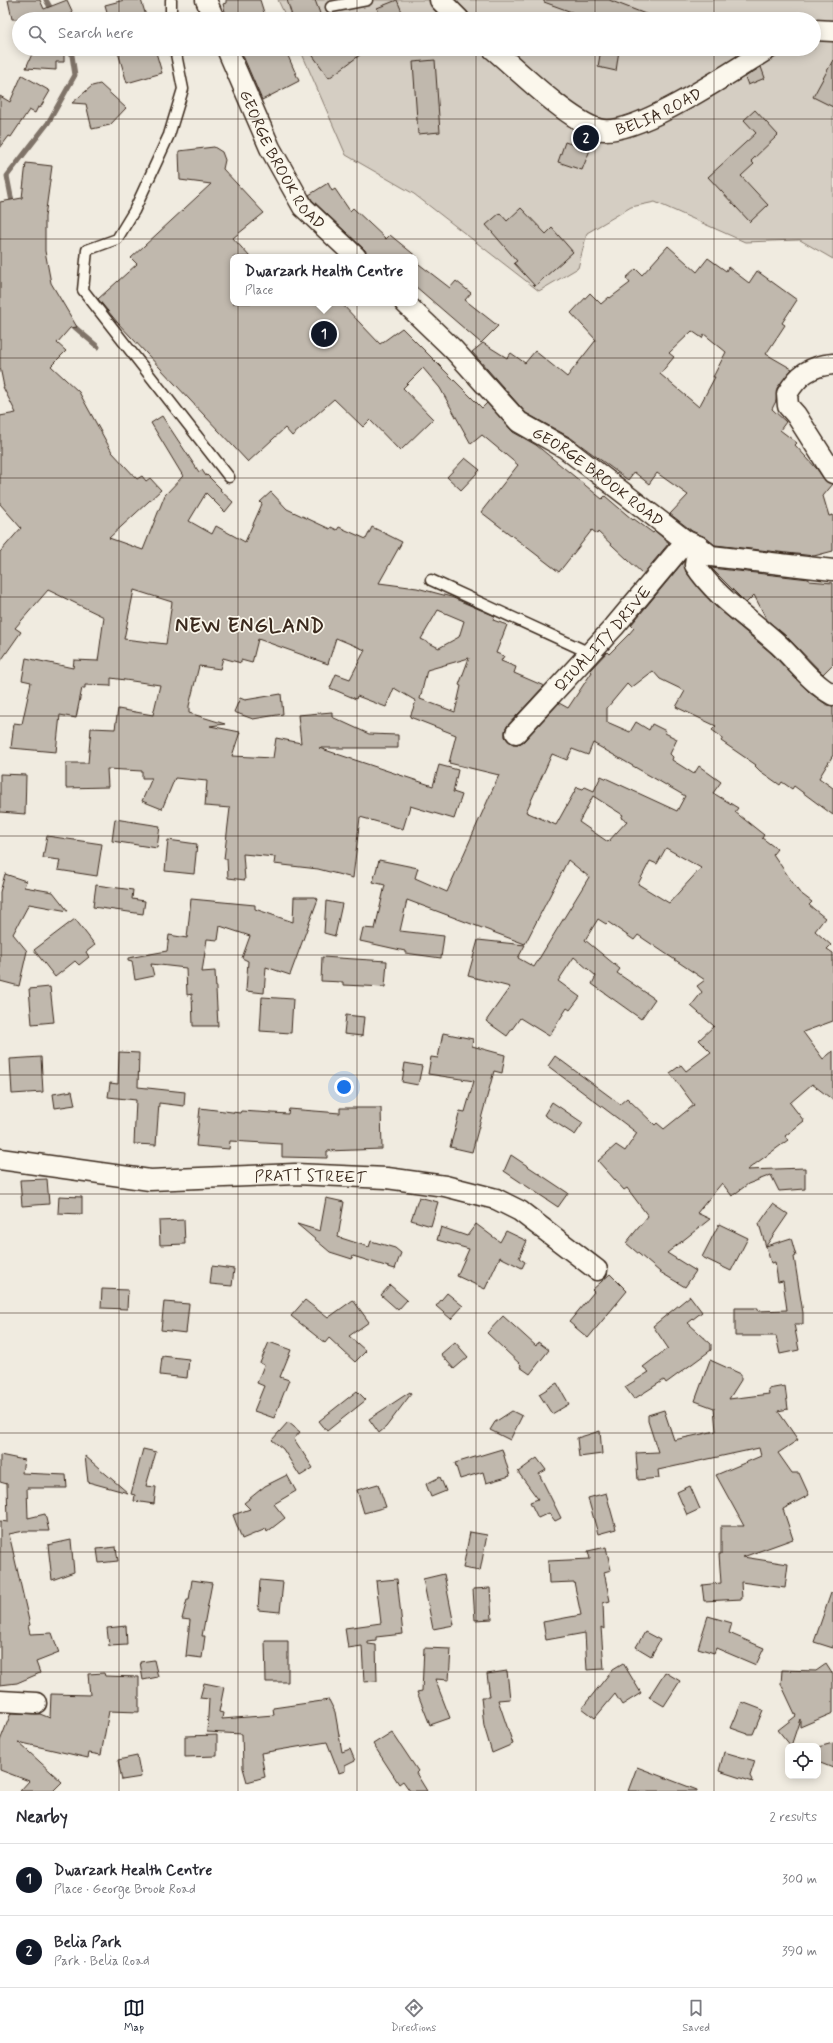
<!DOCTYPE html>
<meta charset="utf-8">
<style>
body{margin:0;font-family:Mynerve,sans-serif;background:#f2f2f3;color:#2b2b33}
.controls{position:absolute;right:12px;bottom:12px;display:grid;overflow:hidden;border-radius:8px;box-shadow:0 2px 10px #0003}
.controls button{width:36px;height:36px;display:grid;place-items:center;padding:0;border:0;border-bottom:1px solid #e1e1e2;background:#fff;color:#2b2b33;font:20px sans-serif}
.you{position:absolute;left:344px;top:1087px;width:14px;height:14px;margin:-10px;border:3px solid #fff;border-radius:50%;background:#1a73e8;box-shadow:0 0 0 6px #1a73e833}
.badge{display:grid;place-items:center;width:26px;height:26px;border-radius:50%;background:#111827;color:#fff;font-size:13px;font-weight:700}
.pin{position:absolute;translate:-50% -50%;border:2px solid #fff;box-shadow:0 1px 4px #0006}
.popup{position:absolute;left:230px;top:254px;width:188px;height:52px;box-sizing:border-box;display:grid;place-content:center;border-radius:8px;background:#fff;filter:drop-shadow(0 1px 3px #0005);font-size:13px;white-space:nowrap;color:#7c7c81}
.popup b{font-size:15px;color:#2b2b33}
.popup::after{content:'';position:absolute;left:50%;top:100%;margin-left:-8px;border:8px solid transparent;border-top-color:#fff}
.list{margin:0;padding:0;list-style:none}
h2{display:flex;justify-content:space-between;align-items:center;height:52px;margin:0;padding:0 16px;font-size:17px}
h2 small{font-size:13px;font-weight:400;color:#7c7c81}
.list li{display:grid;grid-template-columns:26px 1fr auto;gap:12px;align-items:center;box-sizing:border-box;height:72px;padding:0 16px;border-top:1px solid #e1e1e2}
.list b{display:block;font-size:15px;white-space:nowrap}
.list p{margin:0;font-size:13px;white-space:nowrap;color:#7c7c81}
.list em{font-size:13px;font-style:normal;color:#7c7c81}
.icon{flex:none;width:22px;height:22px;fill:none;stroke:currentColor;stroke-width:2;stroke-linecap:round;stroke-linejoin:round}
.map{position:relative;flex:none;width:833px;height:1791px;overflow:hidden}
.search{position:absolute;background:#fff;box-shadow:0 2px 10px #0003;left:12px;right:12px;top:12px;height:44px;display:flex;align-items:center;gap:10px;box-sizing:border-box;padding:0 14px;border-radius:22px;color:#7c7c81;font-size:15px}
.sheet{height:196px;background:#fff}
nav{display:flex;justify-content:space-around;align-items:center;box-sizing:border-box;height:56px;border-top:1px solid #e1e1e2;background:#fff;font-size:11px;color:#7c7c81}
nav a{display:grid;justify-items:center;gap:2px}
nav .on{color:#111827}
.map>svg:first-child{display:block}
.green{fill:#d5cec3;stroke:#887c70}
.lines{fill:none;stroke-linecap:round;stroke-linejoin:round}
.stream{stroke:#7f7367;stroke-width:5}
.building{fill:#c0b8ad;stroke:#3b2a1e;fill-rule:evenodd}
.service-casing{stroke:#3b2a1e;stroke-width:13}
.minor-casing{stroke:#3b2a1e;stroke-width:23}
.service{stroke:#fbf7ec;stroke-width:10}
.minor{stroke:#fbf7ec;stroke-width:20}
.grid{fill:none;stroke:#3b2a1e;stroke-width:1;stroke-opacity:0.55}
.labels{text-anchor:middle;stroke-width:3.5;stroke-linejoin:round;paint-order:stroke}
.street-label{font-size:16px;fill:#3b2a1e;stroke:#fbf7ec}
.district-label{font-size:20px;font-weight:bold;letter-spacing:1px;fill:#3b2a1e;stroke:#fbf7ec}
</style>
<div class="map">
<svg width="833" height="1791" viewBox="0 0 833 1791">
<rect width="100%" height="100%" fill="#f0ebe0"/>
<filter id="ink" filterUnits="userSpaceOnUse"><feTurbulence type="fractalNoise" baseFrequency=".025" numOctaves="2"/><feDisplacementMap in="SourceGraphic" scale="8" xChannelSelector="R" yChannelSelector="G"/><feConvolveMatrix kernelMatrix="1 2 1 2 8 2 1 2 1" color-interpolation-filters="sRGB"/></filter>
<g filter="url(#ink)">
<polygon class="green" points="278,0 833,0 833,259 800,240 745,242 655,202 631,207 587,233 578,268 539,291 414,194 346,155 300,49 814,49 814,19 287,19"/>
<g class="lines">
<g class="stream">
<polyline points="46,0 57,19"/>
<polyline points="13,207 7,176 48,123 75,75 71,49"/>
<polyline points="71,324 98,347"/>
</g>
</g>
<g class="building">
<polygon points="8,0 40,0 44,9 67,0 73,13 60,19 12,19"/>
<polygon points="124,0 141,0 147,19 109,19 105,5"/>
<polygon points="226,0 260,0 266,19 227,19 223,4 226,3"/>
<polygon points="287,0 315,0 322,19 293,19"/>
<polygon points="397,0 405,19 382,19 377,8"/>
<polygon points="544,0 609,0 656,18 591,19 544,2"/>
<polygon points="34,49 64,49 64,62 56,62 56,70 26,68"/>
<polygon points="117,49 155,49 162,73 127,83"/>
<polygon points="240,49 285,49 299,81 262,100"/>
<polygon points="308,49 368,49 329,78"/>
<polygon points="601,49 619,50 616,71 598,67"/>
<polygon points="435,60 440,132 418,134 413,62"/>
<polygon points="833,60 833,107 813,97"/>
<polygon points="761,67 765,78 748,85 745,77"/>
<polygon points="22,75 50,91 40,108 38,107 35,113 29,110 11,137 9,136 0,148 0,96 10,102"/>
<polygon points="100,84 126,108 110,125 92,129 86,104 72,103 92,86"/>
<polygon points="755,110 778,135 751,161 754,164 741,176 768,205 750,222 708,177 756,133 744,120"/>
<polygon points="565,142 590,150 582,170 558,162"/>
<polygon points="214,147 222,152 225,160 223,169 264,213 233,238 250,257 233,257 233,303 341,303 380,344 402,328 482,408 487,403 513,432 536,445 602,499 605,496 633,520 634,519 653,533 655,531 669,543 643,574 598,532 597,534 592,530 559,572 481,512 518,465 482,435 471,444 440,388 423,368 403,388 433,419 400,451 370,420 363,427 334,399 292,436 285,428 248,462 117,322 98,299 137,264 131,258 211,184 180,180 179,151"/>
<path d="M26,163L52,166L45,217V251L51,283L77,327L70,328L57,343L66,351L51,366L79,392L112,452L137,479L142,476L146,481L150,478L161,490L109,538L143,550L165,495L183,476L151,423L162,416L199,472L202,470L206,476L207,475L221,489L220,490L233,502L225,512L206,493L189,521L212,534L216,526L245,542L262,504L260,502L271,492L287,509L330,529L331,527L337,530L339,527L366,539L372,527L402,542L379,583L417,588L451,597L495,616L493,620L507,625L496,653L504,656L501,661L516,667L514,673L544,686L507,726L505,731V737L513,744H519L524,741L559,703L568,708L592,672L590,670L607,652L609,654L629,634L634,628L631,625L684,561L686,572L715,606L771,653L810,693L827,705L833,706V755L819,778L833,788V815L794,786L792,789L782,782L780,785L760,771L755,766L756,765L721,741L723,738L712,730L716,726L676,707L685,691L660,679L653,671L631,688L627,684L607,708V722L630,732L636,722L649,730L652,724L666,731L665,733L677,739L670,754L673,757L672,760L694,774L699,766L721,782L713,793L738,808L735,812L764,835L762,838L777,849L773,854L799,892L812,902L809,905L825,918L815,931L831,945L827,949L833,953V1021L803,1032L823,1059L833,1051V1100L812,1084L790,1103L804,1121L785,1136L788,1140L747,1170L805,1168V1189L779,1191L771,1175L748,1184L732,1196L722,1183L697,1213L710,1219L667,1253L696,1271L685,1287L660,1272L626,1243L648,1216L627,1188L624,1190L598,1161L616,1145L625,1151L637,1133L548,1066L555,1056L620,1104L627,1098L655,1125L657,1123L664,1129L694,1105L670,1073L681,1065L686,1071L711,1052L699,1040L714,1026L691,1006L702,992L697,986L705,980L638,935L634,940L608,922L606,924L598,919L585,940L620,969L617,973L655,999L641,1019L592,984L596,976L574,957L558,981L580,997L570,1010L567,1008L549,1036L520,1018L507,1036L486,1021L510,987L468,976L478,940L525,945L518,958L534,967L589,877L568,860L525,944L407,900L400,931L444,936L441,958L405,953V951L360,941L363,928L375,929L385,885L373,882L379,860L418,868L415,878L447,892L499,775L449,763L456,735L410,717L416,701L394,688L386,707L357,696L356,699L330,688L336,674L350,679L365,650L336,638L328,664L258,639L252,663L241,660V663L223,658L220,669L199,666L189,706V713L225,724L210,726L240,732L232,756L273,758L276,738L301,743L298,715L332,712V717L369,734L398,735V748H319L433,786L439,765L458,770L453,792L462,795L454,819L410,806L403,829L360,817L353,878L318,869L274,864L275,857L243,854L245,880L228,878L227,859H224L230,808L205,806L207,781L175,778L162,809L142,801L152,778H142V771L107,769L108,787L66,788V763H88L91,728L115,729L118,709L153,715L160,685L111,678V686L85,685V688H82L76,718L60,715L56,752L11,748L14,723L22,724L31,682L22,680L26,658L73,668L74,660L98,661L104,617L48,590L15,628L21,632L0,662V552L21,528L0,504V416L16,413L3,387H4L0,367V202L22,198ZM134,590L172,602L166,644L124,639ZM438,610L464,621L459,637L439,648L421,639ZM469,658L459,685L461,686L455,712L420,699L427,670ZM593,743L685,796L677,811L601,776L594,791L585,787L583,789L577,787L556,825L526,812L552,754L567,760L572,749L588,755ZM593,796L623,815L621,818L627,821L608,842L579,822ZM666,848L701,868L669,903L638,884L650,861L657,864Z"/>
<polygon points="328,183 332,191 335,189 350,211 353,208 386,239 390,235 417,257 370,257 364,249 312,200 309,195"/>
<polygon points="521,208 546,234 552,228 573,252 535,286 514,263 517,261 486,225 500,213 507,221"/>
<path d="M668,246L697,272L708,258L726,271L728,267L749,283L757,271L797,300L782,323L785,325L766,354L792,369L777,388L776,401L772,409L786,422L780,430L797,443L795,445L817,469L824,479L833,484L823,496L829,516L833,515V551L814,556L715,545L705,537L692,531L670,514L688,495L657,473L649,484L634,472L628,480L571,438L526,413L472,352L483,343L507,358L511,353L525,363L535,351L567,377L596,340L571,313L590,293L601,304L609,297L610,298L630,283L626,278L636,269L642,275ZM692,331L702,338L704,334L726,352L713,377H715L699,407L660,374L674,357L669,353Z"/>
<polygon points="415,261 450,288 456,281 471,293 465,300 498,326 481,343 415,286"/>
<polygon points="465,458 480,470 461,490 447,477"/>
<polygon points="711,568 809,579 809,581 833,583 833,664 823,674 787,637 767,620 754,595 746,603"/>
<polygon points="281,694 283,714 253,719 234,712 240,698 245,700"/>
<polygon points="0,774 26,775 25,814 0,812"/>
<polygon points="115,819 160,826 157,848 112,841"/>
<polygon points="47,836 102,844 97,876 58,870 60,860 43,858"/>
<polygon points="168,840 197,844 194,874 165,871"/>
<polygon points="5,874 26,881 24,887 53,892 68,911 29,904 13,934 27,951 19,986 0,981 0,892"/>
<polygon points="96,885 133,890 132,899 145,901 143,914 93,907"/>
<polygon points="294,897 314,897 318,899 290,975 266,967 264,993 246,991 248,961 242,958 250,936 220,926 218,940 207,939 202,972 215,971 218,1026 193,1026 192,994 187,995 186,968 151,964 154,976 135,980 132,961 128,960 128,958 167,951 169,935 187,938 191,899 255,905 255,909 293,922"/>
<polygon points="326,901 342,904 335,936 324,933"/>
<polygon points="75,919 95,945 86,952 89,957 79,965 75,961 55,977 34,950"/>
<polygon points="322,957 387,961 385,987 343,985 343,982 321,981"/>
<polygon points="50,987 54,1022 32,1024 29,989"/>
<polygon points="262,997 293,999 291,1033 260,1031"/>
<polygon points="346,1015 364,1017 362,1036 344,1034"/>
<polygon points="443,1033 473,1039 472,1046 505,1055 502,1073 494,1071 472,1152 450,1147 460,1111 465,1112 474,1081 428,1074 431,1057 438,1058"/>
<polygon points="119,1052 139,1053 138,1087 185,1092 184,1106 159,1103 156,1145 134,1144 136,1100 108,1097 110,1083 118,1084"/>
<polygon points="41,1057 43,1092 12,1094 10,1059"/>
<polygon points="405,1063 422,1066 418,1085 402,1082"/>
<polygon points="72,1091 75,1105 55,1108 53,1094"/>
<polygon points="552,1102 583,1123 575,1135 544,1115"/>
<polygon points="200,1108 240,1113 241,1111 288,1114 289,1109 340,1113 340,1108 381,1108 382,1149 327,1151 327,1158 282,1157 282,1144 230,1141 229,1149 196,1146"/>
<polygon points="511,1155 568,1193 558,1207 504,1171"/>
<polygon points="47,1179 49,1204 22,1206 20,1180"/>
<polygon points="59,1196 82,1197 82,1214 58,1213"/>
<polygon points="419,1197 438,1202 431,1226 411,1220"/>
<polygon points="326,1198 344,1202 338,1237 369,1247 371,1241 395,1248 401,1253 395,1269 353,1256 352,1259 330,1252 297,1224 320,1231"/>
<polygon points="773,1204 788,1214 766,1246 791,1238 796,1256 794,1257 803,1313 803,1324 794,1324 799,1350 780,1354 776,1336 735,1336 735,1308 758,1308 758,1311 787,1310 783,1281 778,1282 775,1262 771,1263 759,1224"/>
<polygon points="184,1220 185,1244 160,1245 159,1221"/>
<polygon points="476,1224 500,1242 506,1231 527,1241 519,1258 525,1262 522,1268 500,1257 485,1289 457,1276 469,1249 437,1240 441,1227 467,1236"/>
<polygon points="719,1224 748,1238 731,1271 702,1257"/>
<polygon points="212,1266 234,1269 232,1286 210,1284"/>
<polygon points="610,1274 627,1291 588,1338 569,1322 594,1292 592,1290"/>
<polygon points="390,1285 407,1300 398,1310 381,1295"/>
<polygon points="102,1289 128,1290 127,1309 101,1308"/>
<polygon points="447,1293 463,1306 451,1319 436,1306"/>
<polygon points="690,1296 702,1312 688,1323 711,1344 711,1350 666,1383 664,1380 634,1399 625,1387 649,1372 643,1367 668,1348 653,1326"/>
<polygon points="305,1300 328,1318 353,1300 369,1322 349,1336 366,1351 355,1362 329,1338 325,1343 291,1316"/>
<polygon points="164,1302 189,1304 186,1333 161,1330"/>
<polygon points="503,1316 536,1346 538,1342 549,1350 530,1374 520,1367 521,1365 487,1333"/>
<polygon points="269,1342 291,1350 280,1377 289,1380 274,1418 254,1411 264,1386 257,1383 264,1365 260,1363"/>
<polygon points="455,1342 468,1357 454,1369 441,1354"/>
<polygon points="162,1356 189,1359 187,1378 160,1375"/>
<polygon points="710,1360 741,1374 741,1380 729,1399 769,1394 768,1389 785,1386 788,1409 778,1411 798,1440 778,1453 792,1473 799,1473 809,1495 783,1509 793,1539 743,1557 788,1564 785,1588 741,1582 742,1599 704,1601 702,1585 721,1583 719,1554 721,1554 721,1526 744,1526 716,1475 761,1456 759,1448 658,1470 659,1478 638,1480 636,1453 658,1452 648,1421 648,1415 664,1410 674,1440 716,1431 714,1408 695,1401"/>
<polygon points="557,1383 569,1404 552,1414 539,1394"/>
<polygon points="357,1391 366,1400 327,1431 319,1421"/>
<polygon points="410,1392 411,1394 386,1427 379,1433 369,1419"/>
<polygon points="512,1411 522,1416 510,1440 490,1430 495,1422"/>
<polygon points="288,1422 300,1432 294,1439 313,1468 300,1476 283,1449 272,1440"/>
<polygon points="600,1431 602,1454 579,1457 577,1438"/>
<polygon points="143,1449 156,1452 146,1486 156,1487 154,1504 134,1501 135,1495 131,1494"/>
<polygon points="502,1449 510,1476 486,1483 483,1472 460,1479 455,1463"/>
<polygon points="0,1455 24,1460 22,1473 66,1475 67,1488 27,1488 28,1518 45,1514 49,1531 24,1531 9,1534 30,1625 28,1626 30,1634 52,1633 59,1653 36,1662 40,1673 17,1683 0,1685 0,1521 8,1522 7,1484 0,1482"/>
<polygon points="85,1456 128,1493 88,1482"/>
<polygon points="537,1458 546,1470 539,1474 561,1518 555,1521 549,1513 538,1518 530,1502 538,1499 518,1472"/>
<polygon points="287,1475 296,1491 274,1504 285,1518 267,1532 266,1529 242,1539 233,1515 250,1509 244,1503 265,1486"/>
<polygon points="440,1477 446,1491 431,1497 426,1484"/>
<polygon points="378,1484 386,1507 364,1513 357,1490"/>
<polygon points="690,1486 700,1509 687,1515 677,1492"/>
<polygon points="606,1493 616,1529 598,1534 588,1498"/>
<polygon points="470,1532 487,1535 480,1571 463,1568"/>
<polygon points="71,1540 74,1572 52,1580 48,1545"/>
<polygon points="116,1547 118,1561 99,1563 97,1549"/>
<polygon points="606,1547 611,1570 604,1572 610,1601 603,1603 604,1629 601,1627 604,1669 587,1670 585,1633 546,1640 543,1622 581,1615 574,1582 549,1583 548,1561 590,1559 588,1551"/>
<polygon points="444,1574 454,1625 433,1629 423,1579"/>
<polygon points="397,1579 403,1634 376,1637 376,1641 368,1642 368,1644 376,1645 377,1681 364,1682 362,1646 348,1648 345,1628 381,1623 376,1581"/>
<polygon points="192,1580 212,1583 202,1636 205,1636 202,1658 186,1656 190,1620 182,1619 187,1600 189,1600"/>
<polygon points="260,1580 283,1582 280,1612 258,1610"/>
<polygon points="490,1588 492,1619 475,1620 473,1589"/>
<polygon points="831,1593 833,1594 833,1648 814,1642"/>
<polygon points="708,1616 732,1623 729,1633 764,1648 756,1665 716,1648 714,1653 698,1648"/>
<polygon points="126,1626 127,1645 109,1646 107,1628"/>
<polygon points="645,1632 660,1640 651,1656 636,1647"/>
<polygon points="265,1641 288,1641 288,1682 266,1682"/>
<polygon points="424,1648 451,1649 449,1680 435,1679 450,1718 430,1725 417,1692 422,1691"/>
<polygon points="154,1660 158,1677 143,1680 140,1662"/>
<polygon points="623,1663 641,1693 622,1705 615,1694 595,1718 582,1708 613,1669"/>
<polygon points="826,1664 833,1675 833,1713 800,1727 800,1719 791,1746 778,1730 796,1716 781,1684 782,1670 816,1671"/>
<polygon points="507,1671 510,1699 498,1700 513,1744 492,1753 484,1726 481,1697 490,1697 487,1674"/>
<polygon points="665,1672 680,1681 664,1706 649,1697"/>
<polygon points="104,1673 105,1676 139,1677 139,1712 109,1711 101,1755 89,1753 88,1758 18,1742 62,1782 53,1791 20,1791 29,1781 0,1770 0,1741 11,1713 40,1714 50,1718 51,1694 90,1695 88,1674"/>
<polygon points="204,1683 224,1687 219,1712 223,1713 222,1719 274,1715 273,1708 329,1700 335,1712 342,1752 350,1749 355,1761 345,1766 345,1771 339,1773 327,1742 261,1753 265,1777 247,1782 243,1768 242,1734 207,1732 209,1699 200,1698"/>
<polygon points="742,1702 763,1710 753,1734 748,1734 731,1728"/>
<polygon points="392,1732 418,1771 416,1773 427,1791 410,1791 403,1781 399,1784 373,1744"/>
<polygon points="217,1735 217,1756 185,1757 185,1736"/>
<polygon points="833,1743 833,1768 818,1762 818,1747"/>
<polygon points="724,1752 755,1761 750,1776 753,1782 719,1771"/>
<polygon points="137,1756 141,1777 122,1780 118,1760"/>
<polygon points="637,1767 697,1790 697,1791 628,1791"/>
</g>
<g class="lines">
<g class="service-casing">
<g id="service">
<polyline points="171,0 171,19"/>
<polyline points="331,7 367,0"/>
<polyline points="175,49 183,89 169,135 134,211 117,239 87,250 83,290 229,477"/>
<polyline points="431,580 590,653"/>
</g>
</g>
<g class="minor-casing">
<g id="minor">
<polyline points="206,0 214,19"/>
<polyline points="440,0 459,19"/>
<polyline points="814,30 833,31"/>
<path id="s1" d="M227,49L270,148L303,207L356,257"/>
<path id="s2" d="M493,49C519,71 567,119 598,129C632,140 737,68 768,49"/>
<path id="s3" d="M405,303L453,349L519,422L565,448L686,541L698,546L711,556L833,570"/>
<path d="M833,364C810,366 798,375 787,394L788,406L796,415L833,473"/>
<path d="M698,546L695,565C716,598 751,619 779,645C797,662 811,683 833,695"/>
<path id="s4" d="M516,733L614,627L686,541"/>
<path id="s5" d="M0,1159L150,1180L295,1174L387,1178L445,1186L496,1199L520,1211L597,1270"/>
<polyline points="0,1701 36,1703"/>
</g>
</g>
<use href="#service" class="service"/>
<use href="#minor" class="minor"/>
</g>
</g>
<path class="grid" d="M119,0V19M238,0V19M357,0V19M476,0V19M595,0V19M714,0V19M119,49V1791M238,49V1791M357,49V1791M476,49V1791M595,49V1791M714,49V1791M0,119H833M0,239H833M0,358H833M0,478H833M0,597H833M0,716H833M0,836H833M0,955H833M0,1075H833M0,1194H833M0,1313H833M0,1433H833M0,1552H833M0,1672H833"/>
<g class="labels">
<g class="street-label">
<text dy="6" stroke="none"><textPath href="#s2" startOffset="197">BELIA ROAD</textPath></text>
<text dy="6" stroke="none"><textPath href="#s1" startOffset="124">GEORGE BROOK ROAD</textPath></text>
<text dy="6" stroke="none"><textPath href="#s3" startOffset="261">GEORGE BROOK ROAD</textPath></text>
<text dy="6" stroke="none"><textPath href="#s4" startOffset="128">QIUALITY DRIVE</textPath></text>
<text dy="6" stroke="none"><textPath href="#s5" startOffset="312">PRATT STREET</textPath></text>
</g>
<g class="district-label">
<text x="250" y="632">NEW ENGLAND</text>
</g>
</g>
</svg>
<div class="controls">
<button><svg class="icon" aria-label="locate" viewBox="0 0 24 24"><circle cx="12" cy="12" r="6"/><path d="M12 2v4M12 18v4M2 12h4M18 12h4"/></svg></button>
</div>
<div class="you"></div>
<div class="pin badge" style="left:324px;top:334px">1</div>
<div class="popup"><b>Dwarzark Health Centre</b>Place</div>
<div class="pin badge" style="left:586px;top:138px">2</div>
<div class="search"><svg class="icon" aria-label="search" viewBox="0 0 24 24"><circle cx="10" cy="10" r="6"/><path d="M15 15l6 6"/></svg>Search here</div>
</div>
<section class="sheet">
<h2>Nearby<small>2 results</small></h2>
<ul class="list">
<li><span class="badge">1</span><div><b>Dwarzark Health Centre</b><p>Place · George Brook Road</p></div><em>300 m</em></li>
<li><span class="badge">2</span><div><b>Belia Park</b><p>Park · Belia Road</p></div><em>390 m</em></li>
</ul>
</section>
<nav>
<a class="on"><svg class="icon" aria-label="map" viewBox="0 0 24 24"><path d="M3 6l6-2 6 2 6-2v14l-6 2-6-2-6 2zM9 4v14M15 6v14"/></svg>Map</a>
<a><svg class="icon" aria-label="directions" viewBox="0 0 24 24"><path d="M12 3l9 9-9 9-9-9zM9 14v-3h6M13 9l2 2-2 2"/></svg>Directions</a>
<a><svg class="icon" aria-label="saved" viewBox="0 0 24 24"><path d="M7 4h10v16l-5-4-5 4z"/></svg>Saved</a>
</nav>
